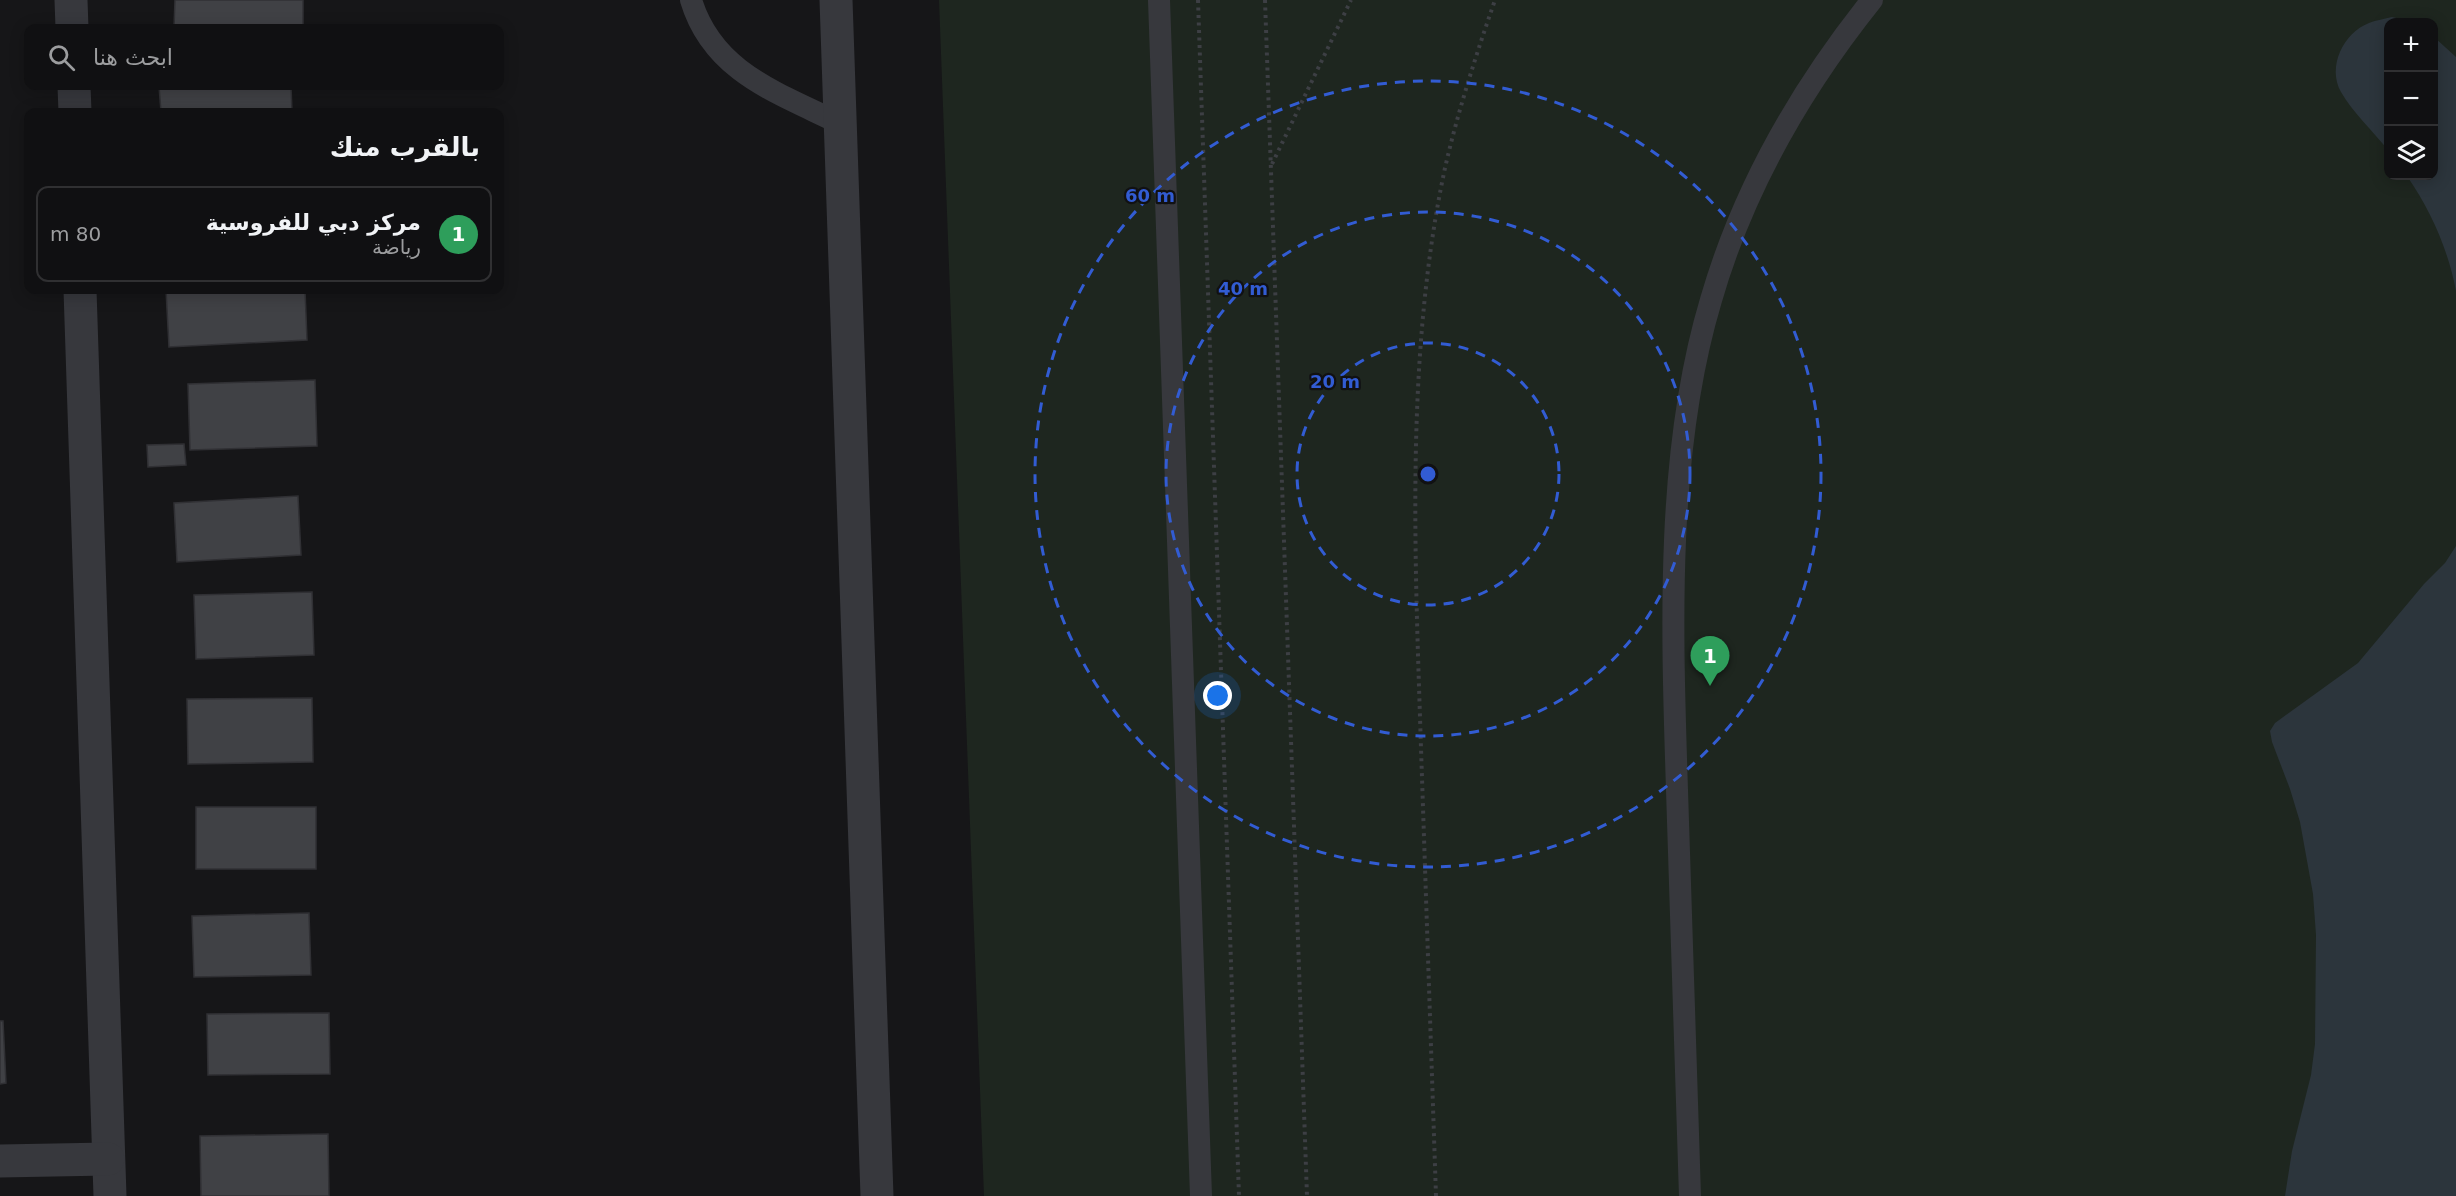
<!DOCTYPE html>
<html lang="ar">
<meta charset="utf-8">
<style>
body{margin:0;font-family:"DejaVu Sans",Vazirmatn,sans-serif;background:#1e1e20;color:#f1f3f6;direction:rtl}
.controls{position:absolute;right:18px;top:18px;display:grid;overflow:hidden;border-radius:12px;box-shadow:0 3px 15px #0003}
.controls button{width:54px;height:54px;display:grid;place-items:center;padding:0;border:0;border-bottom:2px solid #303032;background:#101012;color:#f1f3f6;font:30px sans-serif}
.you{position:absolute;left:1218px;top:696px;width:21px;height:21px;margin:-15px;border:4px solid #fff;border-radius:50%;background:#1a73e8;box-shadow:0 0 0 9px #1a73e833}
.badge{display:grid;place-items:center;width:39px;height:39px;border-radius:50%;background:#f2b134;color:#fff;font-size:20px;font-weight:700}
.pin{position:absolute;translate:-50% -50px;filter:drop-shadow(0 2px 3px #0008)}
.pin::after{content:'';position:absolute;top:32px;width:21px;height:18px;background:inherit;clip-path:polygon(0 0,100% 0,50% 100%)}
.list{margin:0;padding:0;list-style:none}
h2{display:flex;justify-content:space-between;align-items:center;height:78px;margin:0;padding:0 24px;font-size:26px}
h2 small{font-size:20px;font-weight:400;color:#9c9d9f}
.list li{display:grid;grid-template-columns:39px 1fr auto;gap:18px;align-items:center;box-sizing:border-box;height:96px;margin:0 12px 12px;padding:0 12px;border:2px solid #303032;border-radius:12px}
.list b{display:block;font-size:22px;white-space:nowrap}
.list p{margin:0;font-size:20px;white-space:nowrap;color:#9c9d9f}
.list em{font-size:20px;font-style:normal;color:#9c9d9f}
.icon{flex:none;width:33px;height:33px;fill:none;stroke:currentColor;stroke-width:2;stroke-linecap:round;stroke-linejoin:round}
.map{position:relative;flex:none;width:2456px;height:1196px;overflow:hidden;direction:ltr}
.search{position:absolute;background:#101012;box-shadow:0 3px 15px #0003;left:24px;top:24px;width:480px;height:66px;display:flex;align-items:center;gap:15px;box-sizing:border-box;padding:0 21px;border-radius:12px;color:#9c9d9f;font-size:22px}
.panel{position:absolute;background:#101012;box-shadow:0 3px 15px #0003;left:24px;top:108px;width:480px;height:186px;border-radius:12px;direction:rtl}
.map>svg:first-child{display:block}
.green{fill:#1e261f;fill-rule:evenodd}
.water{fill:#2c353c}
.building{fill:#404145;stroke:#303034;stroke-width:1.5}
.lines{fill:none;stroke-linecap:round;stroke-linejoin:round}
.path{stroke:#3d3f44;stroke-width:4;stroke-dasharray:3 4.5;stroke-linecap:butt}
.service{stroke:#37383d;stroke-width:22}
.minor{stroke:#37383d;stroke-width:33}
.tertiary{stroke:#37383d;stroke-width:33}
.ring{fill:none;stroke:#325cd3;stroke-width:3;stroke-dasharray:10 8}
.centre{fill:#325cd3;stroke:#111113;stroke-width:3}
.ring-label{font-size:18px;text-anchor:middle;font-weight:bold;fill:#325cd3;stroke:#111113;stroke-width:4.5;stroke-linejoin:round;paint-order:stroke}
</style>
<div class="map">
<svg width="2456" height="1196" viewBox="0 0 2456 1196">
<rect width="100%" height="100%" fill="#161618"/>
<path class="green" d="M939,0H2456V1196H984ZM2388,22H2434V176H2388Z"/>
<g class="water">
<path d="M2392,17L2414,22H2388V150C2373,131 2353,113 2341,92C2327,67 2343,33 2369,23C2376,20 2385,19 2392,17Z"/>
<path d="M2434,37L2456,57V291C2448,249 2431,211 2407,176H2434Z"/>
<polygon points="2456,546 2456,1196 2285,1196 2292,1151 2311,1075 2315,1044 2316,935 2313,894 2300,822 2290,789 2272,742 2270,731 2275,723 2358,663 2424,584 2445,563"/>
</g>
<g class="building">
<polygon points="175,0 303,0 303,27 174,27"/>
<polygon points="159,86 291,86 292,112 161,112"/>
<polygon points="166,290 305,290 307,340 169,347"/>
<polygon points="315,380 317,446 190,450 188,384"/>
<polygon points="184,444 186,465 148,467 147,445"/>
<polygon points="298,496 301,555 177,562 174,503"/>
<polygon points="312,592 314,655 196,659 194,595"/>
<polygon points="312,698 313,762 188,764 187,699"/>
<rect x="196" y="807" width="120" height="62"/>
<polygon points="309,913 311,975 194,977 192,916"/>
<polygon points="329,1013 330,1074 208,1075 207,1014"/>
<polygon points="0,1021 3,1021 6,1083 0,1084"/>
<polygon points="328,1134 329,1196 201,1196 200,1136"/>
</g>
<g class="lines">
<g class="path">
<polyline points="1198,0 1239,1196"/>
<polyline points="1265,0 1307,1196"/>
<polyline points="1272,164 1351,0"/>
<path d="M1436,1196C1431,1047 1426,897 1421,748C1415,558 1405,355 1445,168C1458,111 1476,55 1495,0"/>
</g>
<g class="service">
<path d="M691,0C713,73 779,93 841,124"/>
<polyline points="1159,0 1201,1196"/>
<path d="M1690,1196C1686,1061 1681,926 1677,790C1672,632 1665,453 1711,300C1743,189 1800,90 1872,0"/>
</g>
<g class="minor">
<polyline points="71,0 72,28"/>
<polyline points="74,86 75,112"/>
<polyline points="80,290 110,1196"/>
<polyline points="0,1161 108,1159"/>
</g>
<polyline class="tertiary" points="836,0 877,1196"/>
</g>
<g class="ring">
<circle cx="1428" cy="474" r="131"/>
<circle cx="1428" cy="474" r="262"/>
<circle cx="1428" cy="474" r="393"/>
</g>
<circle cx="1428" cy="474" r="9" class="centre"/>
<g class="ring-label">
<text x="1150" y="202">60 m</text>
<text x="1243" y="295">40 m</text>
<text x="1335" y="388">20 m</text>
</g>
</svg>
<div class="controls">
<button>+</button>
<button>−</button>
<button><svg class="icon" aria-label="layers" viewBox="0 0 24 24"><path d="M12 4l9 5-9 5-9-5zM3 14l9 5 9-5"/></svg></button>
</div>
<div class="you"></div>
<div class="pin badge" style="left:1710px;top:686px;background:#2e9e5b">1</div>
<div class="search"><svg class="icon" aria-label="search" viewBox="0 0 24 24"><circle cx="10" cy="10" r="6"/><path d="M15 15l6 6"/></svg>ابحث هنا</div>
<section class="panel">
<h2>بالقرب منك<small></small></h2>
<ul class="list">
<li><span class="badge" style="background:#2e9e5b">1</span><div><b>مركز دبي للفروسية</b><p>رياضة</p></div><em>80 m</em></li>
</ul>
</section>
</div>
